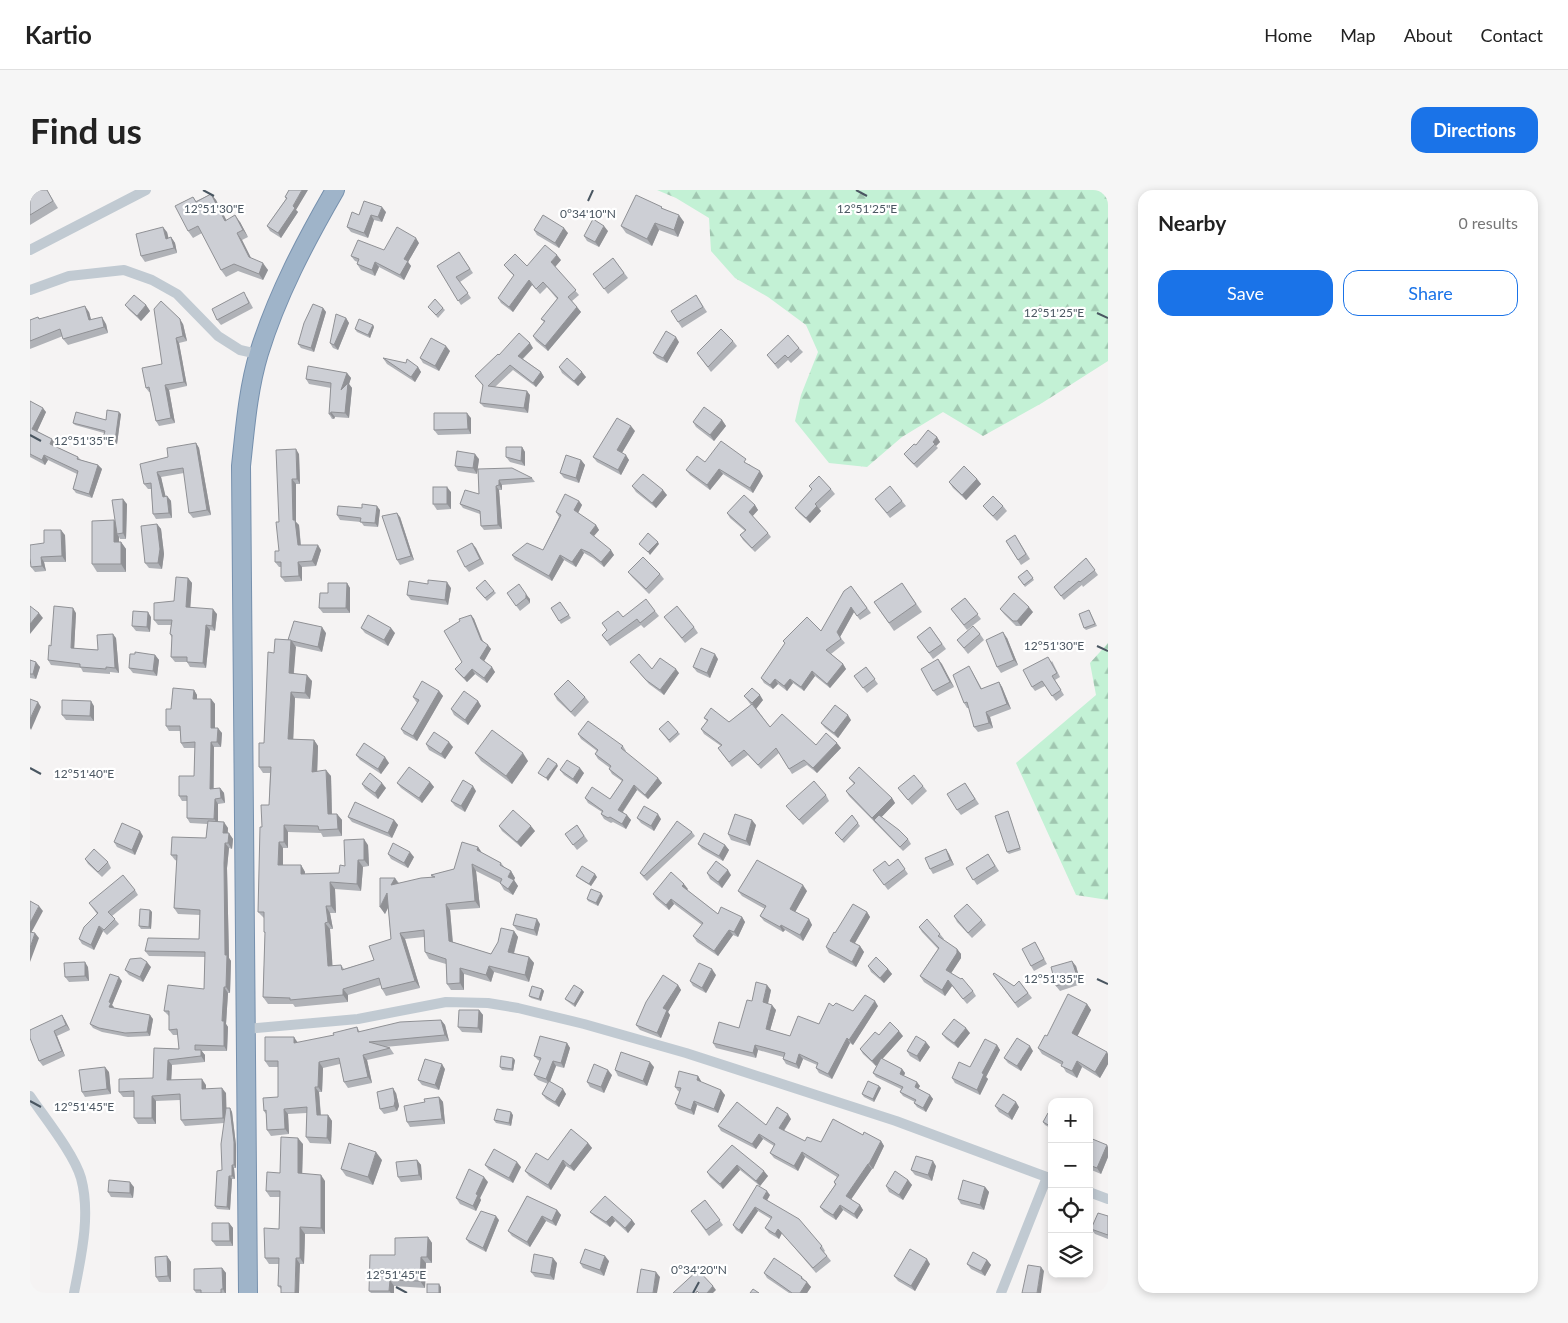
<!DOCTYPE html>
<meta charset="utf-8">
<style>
body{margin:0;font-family:Lato,sans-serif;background:#f6f6f6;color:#222}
.controls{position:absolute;right:15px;bottom:15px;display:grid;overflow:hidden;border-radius:10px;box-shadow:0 2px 8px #0003}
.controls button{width:45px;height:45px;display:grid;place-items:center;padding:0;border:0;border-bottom:1px solid #e0e0e0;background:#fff;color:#222;font:25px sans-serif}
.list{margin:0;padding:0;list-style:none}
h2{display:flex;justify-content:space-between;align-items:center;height:65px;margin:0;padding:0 20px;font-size:21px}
h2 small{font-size:16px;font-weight:400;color:#767676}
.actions{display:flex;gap:10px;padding:15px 20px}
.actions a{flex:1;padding:11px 0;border:1px solid #1a73e8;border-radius:15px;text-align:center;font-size:18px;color:#1a73e8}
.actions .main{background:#1a73e8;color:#fff}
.icon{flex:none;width:28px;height:28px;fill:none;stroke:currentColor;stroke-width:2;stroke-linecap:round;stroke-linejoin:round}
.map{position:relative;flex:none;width:1078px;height:1103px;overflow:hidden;border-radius:15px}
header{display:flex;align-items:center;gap:30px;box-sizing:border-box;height:70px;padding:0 25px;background:#fff;border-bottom:1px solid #e0e0e0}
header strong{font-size:24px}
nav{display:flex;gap:28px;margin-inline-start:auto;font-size:18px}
.intro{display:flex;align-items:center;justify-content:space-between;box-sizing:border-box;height:120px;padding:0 30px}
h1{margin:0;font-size:35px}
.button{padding:12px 22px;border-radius:15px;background:#1a73e8;color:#fff;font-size:18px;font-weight:700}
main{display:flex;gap:30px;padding:0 30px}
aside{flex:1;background:#fff;border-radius:15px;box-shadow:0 2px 8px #0003}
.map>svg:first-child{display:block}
.forest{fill:url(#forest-firs)}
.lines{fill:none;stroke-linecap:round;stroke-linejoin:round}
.trunk-casing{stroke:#7690ad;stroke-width:20}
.minor{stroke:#c1cad2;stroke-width:10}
.trunk{stroke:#9fb4c9;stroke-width:18}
.wall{fill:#b0b2b7}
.shaded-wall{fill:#909195}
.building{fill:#cdcfd5;stroke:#909195}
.ticks{fill:none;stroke:#4a5661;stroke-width:2}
.ticks-label{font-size:12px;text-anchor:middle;fill:#4a5661;stroke:#fff;stroke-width:4.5;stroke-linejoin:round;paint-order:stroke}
</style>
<header>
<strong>Kartio</strong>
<nav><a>Home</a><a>Map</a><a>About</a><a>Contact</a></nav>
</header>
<div class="intro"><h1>Find us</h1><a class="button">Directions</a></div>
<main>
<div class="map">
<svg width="1078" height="1103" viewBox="0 0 1078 1103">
<defs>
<pattern id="forest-firs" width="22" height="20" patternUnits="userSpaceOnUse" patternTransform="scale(1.25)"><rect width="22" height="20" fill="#c3f1d5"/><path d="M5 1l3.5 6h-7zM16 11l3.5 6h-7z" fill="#a0c6b0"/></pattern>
</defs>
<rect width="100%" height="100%" fill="#f5f3f3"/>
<g class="forest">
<polygon points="627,0 1078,0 1078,171 1012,213 953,246 913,222 872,247 837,277 799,273 765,231 771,205 788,162 776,135 738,107 705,88 681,61 679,28 646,8"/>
<polygon points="1078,453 1078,710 1046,705 986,573 1066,505 1060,473"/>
</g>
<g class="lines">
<g class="trunk-casing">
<path id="trunk" d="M218,1103L211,276C215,239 218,199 229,163C247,105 275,52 305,0"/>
</g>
<g class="minor">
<polyline points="0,60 116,0"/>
<polyline points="0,100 39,86 94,80 122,90 147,104 188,146 210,160 228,164"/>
<polyline points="216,839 328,829 416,812 458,813 488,818 554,834 656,863 866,931 1022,989"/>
<path d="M0,906C15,928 44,964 51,988C61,1025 51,1067 44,1103"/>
<polyline points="1059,1002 1078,1009"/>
<polyline points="971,1103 1017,987"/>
</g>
<use href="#trunk" class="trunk"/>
</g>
<g class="wall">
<polygon points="0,0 17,0 28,18 0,35"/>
<polygon points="259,0 266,20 268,22 251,48 240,41 237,36 256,9 255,7"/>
<polygon points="181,4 186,10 196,30 210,32 218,47 212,50 221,68 238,80 233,90 208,81 196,87 191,80 172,43 163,48 158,41 163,7 166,11"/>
<polygon points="634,19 654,32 648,47 629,40 622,56 596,43 591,36"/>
<polygon points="356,22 352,32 344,30 338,48 321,42 317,37 329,25"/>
<polygon points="504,40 538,43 529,58 507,45"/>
<polygon points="578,41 569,57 557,51 554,46"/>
<polygon points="137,42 138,48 141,47 145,53 147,63 115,72 111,66"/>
<polygon points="389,53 378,72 381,76 374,90 349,77 345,86 331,80 327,74 328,72 325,71 321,66 354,60"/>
<polygon points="429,62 443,83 430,92 441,108 431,115 407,76"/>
<polygon points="583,68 598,88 578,104 563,84"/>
<polygon points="531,70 525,77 549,105 542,111 551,122 518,161 506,151 503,146 514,132 511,129 527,109 517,97 510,104 502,95 483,122 471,113 468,108 484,86 478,80 474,75 497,76"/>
<polygon points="666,105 677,122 652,138 648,132"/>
<polygon points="217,107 223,118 191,135 187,130"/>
<polygon points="95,115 116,115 120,121 111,131 99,120"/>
<polygon points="398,117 413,118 415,120 408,128"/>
<polygon points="293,118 296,122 284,162 271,158 268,154"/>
<polygon points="59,122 61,130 76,134 78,143 38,155 33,149 33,146 0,159 0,130 8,127 10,129"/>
<polygon points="316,128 319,133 308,160 303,158 300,153"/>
<polygon points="153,134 157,151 149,153 157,196 139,200 145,233 129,236 126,231 120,202 119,202 116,198 132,174"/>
<polygon points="343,135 344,137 340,148 327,142 325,139"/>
<polygon points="703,151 707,156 681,182 667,163"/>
<polygon points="649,152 637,173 627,168 623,163"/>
<polygon points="503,158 493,169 511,182 514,187 506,197 483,180 465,197 500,205 498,223 454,217 450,213 453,196 445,186 469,165"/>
<polygon points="769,158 773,162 761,173 758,170 748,179 737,165"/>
<polygon points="420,161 409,181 393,173 390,168"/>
<polygon points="353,168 388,177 391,182 385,192 357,174"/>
<polygon points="529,177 556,187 548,196 532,183"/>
<polygon points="317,183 321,188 319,194 322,198 319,228 305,227 304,229 302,229 299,224 301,198 279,194 276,189"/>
<polygon points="0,211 16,222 7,241 22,249 26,254 25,256 48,267 51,270 68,275 72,279 62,308 46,303 43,299 47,284 18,270 15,275 0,267"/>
<polygon points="91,224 87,254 75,251 73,248 74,243 45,235 43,233 76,230"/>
<polygon points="441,228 441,244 408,245 404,240"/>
<polygon points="692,230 696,236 684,251 666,237 663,232"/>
<polygon points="605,241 592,263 599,270 591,285 567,272 563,267"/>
<polygon points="907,247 910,252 906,256 908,258 887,278 877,268 874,264 886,255"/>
<polygon points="166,253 169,258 181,325 163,328 159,323 154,283 131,287 135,306 137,306 141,311 142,328 126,329 123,324 121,299 118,299 114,294 138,267"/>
<polygon points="492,257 495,262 495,276 480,272 476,267"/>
<polygon points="269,264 270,294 266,294 266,332 269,335 271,355 291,360 286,376 272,377 272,391 255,392 251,387 251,377 249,377 245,372 249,361 249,332"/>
<polygon points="449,269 447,284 428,281 425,276"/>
<polygon points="551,270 555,275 549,293 534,288 530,283"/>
<polygon points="675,272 719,274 733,286 723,303 693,284 680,300 660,285 656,280"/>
<polygon points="448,279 502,288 505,292 472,295 472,300 469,300 472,339 454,340 451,336 450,324 433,318 430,314 449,304"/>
<polygon points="947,289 951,294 936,310 923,298 919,292"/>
<polygon points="602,296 637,305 626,318 606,302"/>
<polygon points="779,296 801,299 805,304 789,319 791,321 780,333 769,323 765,318 782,300"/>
<polygon points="421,302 421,319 407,320 403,314"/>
<polygon points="845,309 872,311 876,316 860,328"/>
<polygon points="549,311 552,315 548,323 566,335 569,340 564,346 584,365 574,377 563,368 554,363 546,377 534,370 522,391 485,370 482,365 513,360 529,327 526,322"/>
<polygon points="97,314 96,349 90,349 89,347 89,352 91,352 96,359 96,382 67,382 62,374 84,330 85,332"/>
<polygon points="725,315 728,320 722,326 738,343 741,347 725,362 713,350 710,345 715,341 700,328 697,323"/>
<polygon points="953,316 973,316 977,321 967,331 957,321"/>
<polygon points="350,320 348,337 334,336 331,332 310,330 307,325"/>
<polygon points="370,327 384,370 370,375 367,370"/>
<polygon points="127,334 131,339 134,364 132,379 119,378 115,373"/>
<polygon points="35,345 36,372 14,372 16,381 5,382 1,377 14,353"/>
<polygon points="985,345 1000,369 991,375 976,351"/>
<polygon points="442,353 454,374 439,382 435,377"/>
<polygon points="1056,368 1068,385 1053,397 1052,395 1034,410 1024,397"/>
<polygon points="997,380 1004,390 995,397 988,387"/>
<polygon points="598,382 630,384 634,389 619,404 602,387"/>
<polygon points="158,388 162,393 160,417 187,424 185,441 180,440 176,478 160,477 157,472 145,472 141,467 142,448 140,444 141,435 128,435 124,430 144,411"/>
<polygon points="317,393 320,398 320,423 293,423 289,418 298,403"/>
<polygon points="872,393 892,422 864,441 844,412"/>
<polygon points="821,396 841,423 830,430 824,422 810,447 815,453 801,464 813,474 816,479 800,498 785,486 774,501 763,493 757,501 748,494 743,499 734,493 731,488 791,441"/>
<polygon points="421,398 418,415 381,410 377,405"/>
<polygon points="446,398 464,401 466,403 457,411"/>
<polygon points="477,403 500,409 500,413 490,421"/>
<polygon points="935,408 951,429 937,440 921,419"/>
<polygon points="530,412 541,428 531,434 521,418"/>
<polygon points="970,419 1003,422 991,436 986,436 974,424"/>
<polygon points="1059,420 1067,436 1056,440 1054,438"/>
<polygon points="625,421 629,426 614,438 611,435 580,456 572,445 593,427"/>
<polygon points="46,423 44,458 68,460 86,448 89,483 80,482 80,484 53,482 51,478 21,475 18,470 21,456"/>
<polygon points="441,425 444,429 453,451 461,459 454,471 465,482 457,493 445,484 437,492 428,483 425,479 432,472"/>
<polygon points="121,427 120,442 106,441 102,436"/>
<polygon points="634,427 664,437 668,443 655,453"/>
<polygon points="900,437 916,459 903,469 887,447"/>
<polygon points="331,438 365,443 358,456 335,443"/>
<polygon points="296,443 292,462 265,456 264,484 282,491 280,509 265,508 263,549 284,550 288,556 287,581 301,586 302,624 307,624 312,630 312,646 293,647 291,643 258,642 258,658 253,658 253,675 271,675 275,682 275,684 309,683 315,676 338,655 339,676 333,677 331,701 305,699 306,723 300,723 303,739 300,739 302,776 311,775 314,779 344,770 361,749 358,716 355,724 350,717 365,688 369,693 402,688 401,685 424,679 448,657 452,663 471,673 475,678 481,681 485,688 484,690 488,696 483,705 474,700 470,693 446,681 450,718 420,720 423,752 461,764 484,741 488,747 484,764 499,767 504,773 499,792 464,782 461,792 434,784 434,800 421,800 417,794 416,774 399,769 395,762 394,747 375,749 390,798 356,806 352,799 351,795 318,805 318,812 265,817 263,814 238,814 233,807 235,743 234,742 234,728 228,722 232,637 239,615 240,583 233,583 229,577 234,553 244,463 258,450"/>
<polygon points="950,444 954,450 938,464 927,450"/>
<polygon points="977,448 988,475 971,483 967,477"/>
<polygon points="125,465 129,470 127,486 103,483 99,478"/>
<polygon points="688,469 680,488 667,482 663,477"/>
<polygon points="908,469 924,497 907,506 903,501"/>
<polygon points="0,470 10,477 6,489 0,488"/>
<polygon points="1022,471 1030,487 1025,490 1034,505 1026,511 1015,496 1005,501 1002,497"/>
<polygon points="600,472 622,479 649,483 634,505 619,494"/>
<polygon points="836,477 848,494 837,503 824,486"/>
<polygon points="942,481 952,499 969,492 972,497 981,519 960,527 963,538 948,542 944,537 939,518 937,518 934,513"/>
<polygon points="164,500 167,505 167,509 181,509 185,514 185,538 192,543 191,557 184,557 184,599 190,598 194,603 195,613 188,614 188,632 198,638 198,643 203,649 202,659 199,658 197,678 199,768 201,771 200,803 198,803 196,834 198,837 197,861 171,861 175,865 175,872 142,875 141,890 176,895 176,899 196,903 196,918 200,918 202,922 206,955 206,978 204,978 205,989 202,989 200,1020 187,1019 185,1016 192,980 194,933 155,936 151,930 150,910 126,911 126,934 108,934 104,928 104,907 93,907 89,902 123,888 124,858 149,859 148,845 143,845 139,840 139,826 134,821 174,799 175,767 119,766 115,761 169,749 170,725 148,724 144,718 147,671 145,670 141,665 176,648 177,634 160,633 157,628 157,611 152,611 149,606 164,586 165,558 154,558 151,553 150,541 139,541 136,536 141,519"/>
<polygon points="409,501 413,506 387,551 374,544 371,539 387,513 383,507"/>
<polygon points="524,504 555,507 559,512 545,527 527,510"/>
<polygon points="714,506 733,510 726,518 740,537 786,555 811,558 787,583 777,575 762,584 749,563 731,579 718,565 702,577 688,558 691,556 674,544 671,539 677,531 674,528 699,532 721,515 718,511"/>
<polygon points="448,511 451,516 438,535 424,525 421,519"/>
<polygon points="64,516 64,531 36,530 32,525"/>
<polygon points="821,530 808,548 795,538 791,533"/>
<polygon points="629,539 648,542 650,544 640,553"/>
<polygon points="548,544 593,556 596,561 595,562 632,593 618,609 607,600 593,622 601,630 596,639 583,632 581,633 574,629 571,624 572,622 558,613 555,608 580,609 592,591 582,584 579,579 580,578 568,569 565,564 567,561 551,549"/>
<polygon points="396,554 423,557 415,569 399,560"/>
<polygon points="445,563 498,571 482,594 451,571"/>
<polygon points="326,565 359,573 351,584 330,570"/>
<polygon points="530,580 554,583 547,594 534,585"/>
<polygon points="819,588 862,608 865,613 851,627 878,649 881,654 873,661 819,606 816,601 824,594"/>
<polygon points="400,592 404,597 392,613 371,598 367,593"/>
<polygon points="935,593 949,614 931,625 927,620"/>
<polygon points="332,594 356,598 348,609 335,599"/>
<polygon points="893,596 897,601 882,615 868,598"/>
<polygon points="446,601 435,622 425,616 421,611"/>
<polygon points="796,605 799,611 773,635 756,616"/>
<polygon points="979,624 991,660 979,664 977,662"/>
<polygon points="822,625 830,636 814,653 805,643"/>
<polygon points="318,627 364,630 368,635 362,648 322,632"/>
<polygon points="607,628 631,629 624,641 611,633"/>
<polygon points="547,635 558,651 547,660 535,644"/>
<polygon points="726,635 720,656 701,650 698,644"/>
<polygon points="469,636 505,641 491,657 472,641"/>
<polygon points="662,642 665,646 617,691 614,688 610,683"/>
<polygon points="113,646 105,665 87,657 84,652"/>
<polygon points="668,654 695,655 699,660 693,671 672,659"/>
<polygon points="916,659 919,664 924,675 903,684 900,679"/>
<polygon points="358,664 384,667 378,678 361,669"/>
<polygon points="958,664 969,681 947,695 936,678"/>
<polygon points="55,669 78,672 81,678 72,687 58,674"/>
<polygon points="868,669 878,684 858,700 843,680 859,676"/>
<polygon points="677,683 701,685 692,698 680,689"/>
<polygon points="546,686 567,687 561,696 548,688"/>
<polygon points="658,699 657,700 688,724 712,727 715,732 708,747 703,745 688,766 667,752 663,746 672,735 644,714 639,720 626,709 623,704"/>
<polygon points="105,700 108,705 82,726 89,734 77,745 73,741 64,760 52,754 49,749 67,724 59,713"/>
<polygon points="708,701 777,701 765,722 779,729 782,735 773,751 755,740 753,742 734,731 730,726 735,719 712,706"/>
<polygon points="573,706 568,716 558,711 557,709"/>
<polygon points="120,720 122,722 121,739 111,739 109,736"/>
<polygon points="837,722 840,727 825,753 830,756 834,762 826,777 799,763 796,757 805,743"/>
<polygon points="924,726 952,730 956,735 942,748 927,732"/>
<polygon points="510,734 507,746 487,740 483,735"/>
<polygon points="889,737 910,744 914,749 913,750 927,759 931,764 931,768 921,783 943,801 946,806 937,814 922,796 915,806 894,792 890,786 908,759 892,742"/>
<polygon points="1005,752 1017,774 1004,781 1001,776"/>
<polygon points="838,776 858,779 862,784 854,793 841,782"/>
<polygon points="1046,776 1051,794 1030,801 1026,796"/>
<polygon points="58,777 59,791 39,792 35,787"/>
<polygon points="121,777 113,792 99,785 95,780"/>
<polygon points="963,784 984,796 989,791 1002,808 988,818"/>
<polygon points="686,785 676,803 663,796 660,791"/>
<polygon points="92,791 82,815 84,818 123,829 120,846 98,847 72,842 63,838 60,834"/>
<polygon points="648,795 651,800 638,822 640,825 631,848 610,840 606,835"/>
<polygon points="512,799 514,801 511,811 501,808 499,806"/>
<polygon points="552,800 554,802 545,817 537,811 535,809"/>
<polygon points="741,800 738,814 746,820 740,840 760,846 789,834 803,816 823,821 848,816 823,855 820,853 802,889 789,883 786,878 787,875 773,869 769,879 756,874 753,869 753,867 728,860 726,868 686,858 683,853 709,838 722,811"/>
<polygon points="1057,814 1061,820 1047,846 1078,864 1078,874 1070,888 1052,877 1047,888 1036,882 1032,875 1012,864 1008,858 1017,846"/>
<polygon points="449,820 453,825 452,843 432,842 428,837"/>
<polygon points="32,825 35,830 40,840 27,846 35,866 13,876 9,871"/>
<polygon points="411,830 415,835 419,851 355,857 360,858 364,864 337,870 342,893 318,898 314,892 310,874 293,878 292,902 289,902 291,925 298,925 302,931 301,954 280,953 276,947 277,923 258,924 259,944 241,946 237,940 236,924 234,921 248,907 248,877 239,877 235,871 268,853 304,845 327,837 330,842"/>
<polygon points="940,843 928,858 916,849 912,844"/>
<polygon points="849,845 873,846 852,869 872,879 875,883 874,886 890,896 888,899 900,905 903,909 896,922 887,917 884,913 885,912 873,906 870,902 871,899 846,887 843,883 848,874 846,876 833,864 830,859"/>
<polygon points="537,853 540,858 534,878 526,876 520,892 536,904 529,917 516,909 512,904 518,894 508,890 504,885 510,871 508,870 504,866"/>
<polygon points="967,855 970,860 956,887 958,889 950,905 925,893 922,888 940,877"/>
<polygon points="900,857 890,872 880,866 877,861"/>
<polygon points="1003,861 991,881 978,873 974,868"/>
<polygon points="485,870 483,881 472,880 470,877"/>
<polygon points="624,877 617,896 588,886 585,880"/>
<polygon points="415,879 409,900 392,895 388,890"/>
<polygon points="79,882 81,904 55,907 52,902"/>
<polygon points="582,885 574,903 560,897 557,892"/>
<polygon points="668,886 671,891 671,892 695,905 688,923 667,915 664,925 648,919 645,914 650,902 648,901 645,897"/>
<polygon points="849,896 851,898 844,912 834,907 832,904"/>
<polygon points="366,903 369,916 367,921 354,924 350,919"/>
<polygon points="409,907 413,912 415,934 380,937 377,932 395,912"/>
<polygon points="965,916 989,917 982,930 969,922"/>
<polygon points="483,925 481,936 466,933 464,930"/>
<polygon points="1022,925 1022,939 1015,935 1013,932"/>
<polygon points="761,929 754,941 775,951 791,952 833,945 851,951 854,956 843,979 842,979 821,1009 830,1015 833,1020 827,1029 813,1020 806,1030 794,1022 790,1017 805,995 804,992 807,987 775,967 768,981 744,968 740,963 744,956 733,949 726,959 691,941 688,936 736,935"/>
<polygon points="1059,950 1078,957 1078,967 1071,984 1059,979"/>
<polygon points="558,953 562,958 544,981 536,976 521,1000 499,986 495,981 518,970"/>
<polygon points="273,954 272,984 295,991 295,1044 275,1044 274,1074 270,1074 251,1099 248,1096 249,1074 239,1074 235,1068 249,1039 250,1007 240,1007 236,1001"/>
<polygon points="702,955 738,986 730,996 710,980 693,999 680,987 677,982"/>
<polygon points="352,970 343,995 316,986 311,979"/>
<polygon points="387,970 391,975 392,990 371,992 368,987"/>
<polygon points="455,975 491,977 483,993 459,980"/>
<polygon points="906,976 902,991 885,985 881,980"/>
<polygon points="878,990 882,995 873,1010 859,1002 856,996"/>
<polygon points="458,992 450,1008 451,1010 446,1021 430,1014 426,1008"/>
<polygon points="104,997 103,1008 81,1007 78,1002"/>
<polygon points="955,997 959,1002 954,1020 931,1014 928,1009"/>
<polygon points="740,1005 737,1010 792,1056 795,1061 794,1062 801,1071 786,1083 752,1043 749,1049 739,1043 735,1038 741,1029 728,1021 712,1044 706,1040 703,1035"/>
<polygon points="497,1006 527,1020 531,1025 526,1036 516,1031 500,1057 482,1046 478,1041"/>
<polygon points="675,1010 693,1035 679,1046 661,1021"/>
<polygon points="560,1022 602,1030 605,1034 598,1043 585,1031 580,1037 564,1026"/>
<polygon points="1078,1026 1078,1049 1065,1044 1061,1039"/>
<polygon points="469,1030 456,1062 439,1053 436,1049"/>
<polygon points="199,1033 203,1038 203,1056 186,1056 182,1051"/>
<polygon points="398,1047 402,1053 402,1073 396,1073 395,1098 364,1096 364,1103 341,1103 339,1101 365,1065"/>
<polygon points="137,1066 141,1072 141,1092 129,1092 126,1087"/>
<polygon points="957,1070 961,1075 955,1086 941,1079 937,1074"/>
<polygon points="579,1071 574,1086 553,1078 550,1073"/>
<polygon points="527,1073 524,1090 505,1087 501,1082"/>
<polygon points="900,1074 885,1101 868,1091 864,1086"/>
<polygon points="192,1078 196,1083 196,1103 166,1103 164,1100"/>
<polygon points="734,1083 772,1087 781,1097 777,1103 759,1103 737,1088"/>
</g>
<g class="shaded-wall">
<polygon points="272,0 278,0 266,20 268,22 251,48 248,43"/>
<polygon points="181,4 186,10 200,37 195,31"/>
<polygon points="352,17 356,22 352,32 348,27"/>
<polygon points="205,25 210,32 218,47 213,40"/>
<polygon points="341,25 344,30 338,48 334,43"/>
<polygon points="649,25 654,32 648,47 644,40"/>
<polygon points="625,33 629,40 622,56 617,49"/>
<polygon points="574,36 578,41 569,57 565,52"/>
<polygon points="133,37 137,42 140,54 136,49"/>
<polygon points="534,38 538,43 529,58 525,53"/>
<polygon points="207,43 212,50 224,74 219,67"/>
<polygon points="141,47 145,53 147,63 144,58"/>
<polygon points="386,48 389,53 378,72 381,76 374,90 370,85 374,69"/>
<polygon points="527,65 531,70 525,77 521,72"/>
<polygon points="345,72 349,77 345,86 342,80"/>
<polygon points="233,73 238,80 233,90 229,84"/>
<polygon points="499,90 502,95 483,122 479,117"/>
<polygon points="116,115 120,121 111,131 107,126"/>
<polygon points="55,116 59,122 63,137 59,130"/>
<polygon points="547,117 551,122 518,161 515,156"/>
<polygon points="293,118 296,122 284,162 281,158"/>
<polygon points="72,127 76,134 78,143 74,137"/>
<polygon points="316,128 319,133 308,160 304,155"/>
<polygon points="150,129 153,134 157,151 153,146"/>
<polygon points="343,135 344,137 340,148 338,145"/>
<polygon points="646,147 649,152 637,173 633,168"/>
<polygon points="146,148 149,153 157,196 154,192"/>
<polygon points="500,153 503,158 491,170 488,166"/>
<polygon points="416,156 420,161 409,181 405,176"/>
<polygon points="388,177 391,182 385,192 381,187"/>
<polygon points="511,182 514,187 506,197 503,193"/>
<polygon points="552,182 556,187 548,196 544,191"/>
<polygon points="317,183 321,188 319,194 322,198 319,228 315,223 311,200"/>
<polygon points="135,195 139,200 145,233 141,228"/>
<polygon points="497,201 500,205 498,223 494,218"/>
<polygon points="13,218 16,222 6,244 2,239"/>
<polygon points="89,222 91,224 87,254 85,251"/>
<polygon points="301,222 305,227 304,229 300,224"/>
<polygon points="437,223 441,228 441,244 438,239"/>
<polygon points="692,230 696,236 684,251 680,245"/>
<polygon points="601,236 605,241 590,266 587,260"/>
<polygon points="907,247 910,252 906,256 903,252"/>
<polygon points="22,249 26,254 23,259 20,254"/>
<polygon points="166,253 169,258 181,325 177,320"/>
<polygon points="492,257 495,262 495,276 491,271"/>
<polygon points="266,259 269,264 270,294 267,289"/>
<polygon points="445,264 449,269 447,284 443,278"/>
<polygon points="14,265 18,270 15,275 12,270"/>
<polygon points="596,265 599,270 591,285 588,280"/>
<polygon points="551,270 555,275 549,293 546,288"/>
<polygon points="68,275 72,279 62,308 59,304"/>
<polygon points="689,279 693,284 680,300 677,295"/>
<polygon points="730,281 733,286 723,303 720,298"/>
<polygon points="127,282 131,287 137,312 133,307"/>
<polygon points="262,289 266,294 266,332 269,335 271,360 268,355 263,330"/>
<polygon points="947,289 951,294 936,310 932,305"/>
<polygon points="469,290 472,295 472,300 469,295"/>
<polygon points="466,296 469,300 472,339 468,335"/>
<polygon points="417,297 421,302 421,319 417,314"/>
<polygon points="633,300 637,305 626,318 622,313"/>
<polygon points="137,306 141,311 142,328 139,323"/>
<polygon points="93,309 97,314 96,349 93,343"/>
<polygon points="549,311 552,315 547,325 544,320"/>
<polygon points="725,315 728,320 722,327 719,322"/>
<polygon points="347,316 350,320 348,337 345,333"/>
<polygon points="787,316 791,321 780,333 776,328"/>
<polygon points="367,323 370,327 384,370 381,366"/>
<polygon points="84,330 89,337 87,344 89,347 89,359 84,352"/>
<polygon points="127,334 131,339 134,364 132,379 128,373"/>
<polygon points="566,335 569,340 563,347 560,343"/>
<polygon points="31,340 35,345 36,372 32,366"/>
<polygon points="91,352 96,359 96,382 91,374"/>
<polygon points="628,352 629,354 620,365 618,362"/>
<polygon points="442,353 446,358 454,374 450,369"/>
<polygon points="288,355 291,360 286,376 282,371"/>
<polygon points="551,359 554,363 546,377 542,372"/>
<polygon points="581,360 584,365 574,377 571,372"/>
<polygon points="530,365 534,370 522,391 519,386"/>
<polygon points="11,367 14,372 16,381 12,376"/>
<polygon points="268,372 272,377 272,391 269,386"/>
<polygon points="158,388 162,393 160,422 156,417"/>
<polygon points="417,392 421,398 418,415 415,410"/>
<polygon points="317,393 320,398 320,423 316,418"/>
<polygon points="496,404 500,409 500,413 496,408"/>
<polygon points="821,417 824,422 810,447 807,442"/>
<polygon points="999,417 1003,422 991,436 987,431"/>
<polygon points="43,418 46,423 44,462 41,458"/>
<polygon points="183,419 187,424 185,441 182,436"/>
<polygon points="118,422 121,427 120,442 117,437"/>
<polygon points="9,423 13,428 0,444 0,434"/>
<polygon points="441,425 444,429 454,455 451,450"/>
<polygon points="176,435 180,440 176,478 173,473"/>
<polygon points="292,437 296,443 292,462 288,457"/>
<polygon points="361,438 365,443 358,456 354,450"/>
<polygon points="973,442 977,448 988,475 984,470"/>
<polygon points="83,444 86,448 89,483 85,478"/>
<polygon points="261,450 266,457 263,490 259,483"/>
<polygon points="458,455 461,459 453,473 450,468"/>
<polygon points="685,464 688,469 680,488 677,483"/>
<polygon points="125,465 129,470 127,486 123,481"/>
<polygon points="908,469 912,474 924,497 920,492"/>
<polygon points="6,472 10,477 6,489 3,484"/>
<polygon points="813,474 816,479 800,498 797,494"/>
<polygon points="462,477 465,482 457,493 454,488"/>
<polygon points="442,479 445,484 437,492 434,488"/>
<polygon points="646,479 649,483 634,505 630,500"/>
<polygon points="782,481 785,486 774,501 771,497"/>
<polygon points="277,485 282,491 280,509 275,503"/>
<polygon points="745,489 748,494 743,499 740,495"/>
<polygon points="760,489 763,493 757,501 754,496"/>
<polygon points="969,492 972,497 981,519 977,514"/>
<polygon points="164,500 167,505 167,514 163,509"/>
<polygon points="409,501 413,506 387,551 383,546"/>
<polygon points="261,502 265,508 263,556 258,549"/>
<polygon points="730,505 733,510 726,519 722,513"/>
<polygon points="181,509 185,514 185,543 181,538"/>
<polygon points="61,511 64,516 64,531 60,526"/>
<polygon points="448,511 451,516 438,535 435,530"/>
<polygon points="8,512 11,517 1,540 0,538 0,529"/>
<polygon points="956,522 960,527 963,538 959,533"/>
<polygon points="818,525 821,530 808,548 804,543"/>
<polygon points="188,538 192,543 191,557 187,552"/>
<polygon points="284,550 288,556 287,588 282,582"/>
<polygon points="181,552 184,557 183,604 180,599"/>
<polygon points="419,552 423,557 415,569 411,564"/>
<polygon points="807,553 811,558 787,583 783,578"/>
<polygon points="493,563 498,571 482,594 476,586"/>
<polygon points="355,567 359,573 351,584 348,579"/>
<polygon points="527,574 528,576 518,591 516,588"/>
<polygon points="550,578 554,583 547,594 543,589"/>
<polygon points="296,580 301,586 302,631 298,624"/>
<polygon points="628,588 632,593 618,609 615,605"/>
<polygon points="400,592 404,597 392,613 389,608"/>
<polygon points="352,593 356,598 348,609 345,603"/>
<polygon points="604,595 607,600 591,624 588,620"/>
<polygon points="443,596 446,601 435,622 431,616"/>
<polygon points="190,598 194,603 195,613 191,608"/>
<polygon points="862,608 865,613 846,633 844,630 846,633 842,628"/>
<polygon points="185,609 188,614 188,634 184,629"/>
<polygon points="307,624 312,630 312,646 308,639"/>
<polygon points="628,624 631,629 624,641 621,636"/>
<polygon points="597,625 601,630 596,639 592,634"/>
<polygon points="364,630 368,635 362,648 358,643"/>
<polygon points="722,630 726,635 720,656 716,651"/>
<polygon points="194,632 198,638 197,648 193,643"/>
<polygon points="254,635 258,642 258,658 254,652"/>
<polygon points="501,636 505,641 491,657 487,652"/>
<polygon points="110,641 113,646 105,665 102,660"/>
<polygon points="199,643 203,649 202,659 198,653"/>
<polygon points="334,649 338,655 339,676 334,670"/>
<polygon points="249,652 253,658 253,681 248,675"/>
<polygon points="195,653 199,658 197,678 199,768 201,771 200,803 196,797 195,765 194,673"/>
<polygon points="695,655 699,660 693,671 689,666"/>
<polygon points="448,657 452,663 447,660"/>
<polygon points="916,659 919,664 924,675 920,670"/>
<polygon points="380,662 384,667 378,678 374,673"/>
<polygon points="328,670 333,677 331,701 327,694"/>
<polygon points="442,674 446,681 450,718 445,711"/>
<polygon points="271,675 275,682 275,691 271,684"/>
<polygon points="698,680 701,685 692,698 688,692"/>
<polygon points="481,681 485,688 484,690 488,696 483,705 478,699 478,687"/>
<polygon points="565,684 567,687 561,696 559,694"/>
<polygon points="365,688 369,695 361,695"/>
<polygon points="300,692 305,699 306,723 301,716"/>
<polygon points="654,694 658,699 655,702 652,696"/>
<polygon points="773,695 777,701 764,724 760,719"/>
<polygon points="357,703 362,710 355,724 350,717"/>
<polygon points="571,703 573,706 568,716 566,713"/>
<polygon points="641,709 644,714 639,720 636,715"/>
<polygon points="416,714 420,720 423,757 419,751"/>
<polygon points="9,716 13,721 0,745 0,733"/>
<polygon points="296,716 300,723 303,739 298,732"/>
<polygon points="120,720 122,722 121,739 119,737"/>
<polygon points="837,722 840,727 823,756 820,751"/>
<polygon points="712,727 715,732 708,747 704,742"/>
<polygon points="507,729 510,734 507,746 504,740"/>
<polygon points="779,729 782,735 773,751 770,745"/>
<polygon points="295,733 300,739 303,782 298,776"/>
<polygon points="751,735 755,740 753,742 750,737"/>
<polygon points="69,736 73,741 64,760 61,755"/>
<polygon points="699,740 703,745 688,766 684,761"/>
<polygon points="484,741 488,747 482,769 478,762"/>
<polygon points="5,743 9,748 0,772 0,758"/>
<polygon points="370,743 375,749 390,798 385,791"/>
<polygon points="830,756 834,762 826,777 822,772"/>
<polygon points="927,759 931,764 931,768 920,785 916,780"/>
<polygon points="499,767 504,773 499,792 495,785"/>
<polygon points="1042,771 1046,776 1051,794 1048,789"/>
<polygon points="55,772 58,777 59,791 55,786"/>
<polygon points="117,772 121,777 113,792 110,787"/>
<polygon points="459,776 464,782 461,792 456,785"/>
<polygon points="430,778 434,784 434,800 430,793"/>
<polygon points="682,779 686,785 676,803 672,798"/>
<polygon points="858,779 862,784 854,793 850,788"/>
<polygon points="89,787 92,791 82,815 84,817 82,821 79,817 79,812"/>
<polygon points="918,790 922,796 915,806 912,800"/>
<polygon points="648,795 651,800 638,822 640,825 631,848 627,843 633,818"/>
<polygon points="737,795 741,800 737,817 733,812"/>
<polygon points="194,797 198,803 196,834 198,837 197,861 194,856 192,831"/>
<polygon points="313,799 318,805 318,812 313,805"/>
<polygon points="512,799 514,801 511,811 509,809"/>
<polygon points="552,800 554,802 545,817 544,814"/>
<polygon points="845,811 848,816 823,855 819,850"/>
<polygon points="1057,814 1061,820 1046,849 1042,843"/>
<polygon points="742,815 746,820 739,844 736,839"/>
<polygon points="449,820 453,825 452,843 448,838"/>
<polygon points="32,825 35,830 40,840 36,835"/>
<polygon points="120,825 123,829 120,846 117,842"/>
<polygon points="411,830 415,835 419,851 415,845"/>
<polygon points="936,838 940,843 928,858 924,853"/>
<polygon points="24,841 27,846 35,866 32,861"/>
<polygon points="869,841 873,846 846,876 842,871"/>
<polygon points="264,847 268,853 264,853"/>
<polygon points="817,848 820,853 802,889 798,884"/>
<polygon points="896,852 900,857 890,872 887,866"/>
<polygon points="537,853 540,858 534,878 531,873"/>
<polygon points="725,855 728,860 726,868 723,863"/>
<polygon points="967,855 970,860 956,887 958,889 950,905 947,900 952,883"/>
<polygon points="1000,856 1003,861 991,881 987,876"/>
<polygon points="171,860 175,865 175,872 171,866"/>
<polygon points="1077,862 1078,864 1078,874 1070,888 1065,882"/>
<polygon points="769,864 773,869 769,879 766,874"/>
<polygon points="333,865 337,870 342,893 338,887"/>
<polygon points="483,868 485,870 483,881 482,879"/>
<polygon points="138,870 142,875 141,895 137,890"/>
<polygon points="523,871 526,876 519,894 516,889"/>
<polygon points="1047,871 1052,877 1047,888 1042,881"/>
<polygon points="289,872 293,878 292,902 288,897"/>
<polygon points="620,872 624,877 617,896 613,891"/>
<polygon points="412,874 415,879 409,900 405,895"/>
<polygon points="75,877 79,882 81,904 77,899"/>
<polygon points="872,879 875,883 873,888 870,884"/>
<polygon points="578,880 582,885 574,903 571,897"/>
<polygon points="668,886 671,891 670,895 667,890"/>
<polygon points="172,889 176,895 176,905 172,899"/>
<polygon points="887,892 890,896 887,901 885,897"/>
<polygon points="849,896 851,898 844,912 843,909"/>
<polygon points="285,897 289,902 291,931 287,925"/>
<polygon points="192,898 196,903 197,933 193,928"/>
<polygon points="363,898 366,903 369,916 367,921 364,916"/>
<polygon points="533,899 536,904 529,917 525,912"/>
<polygon points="691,900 695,905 688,923 684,919"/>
<polygon points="900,905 903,909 896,922 893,918"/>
<polygon points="122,906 126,911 126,934 122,928"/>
<polygon points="409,907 413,912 415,934 412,929"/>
<polygon points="664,911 667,915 664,925 661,920"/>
<polygon points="986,912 989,917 982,930 978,924"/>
<polygon points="200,918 202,922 206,955 206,978 204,975"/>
<polygon points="254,919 258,924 259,944 255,939"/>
<polygon points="481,922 483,925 481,936 479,933"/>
<polygon points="758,924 761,929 752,943 749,938"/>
<polygon points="298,925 302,931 301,954 297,948"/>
<polygon points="729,944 733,949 726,959 722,954"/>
<polygon points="268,948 273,954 272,990 268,983"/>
<polygon points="851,951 854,956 843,979 839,974"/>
<polygon points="558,953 562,958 544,981 540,976"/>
<polygon points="1077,955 1078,957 1078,967 1071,984 1067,978"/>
<polygon points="346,962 352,970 343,995 338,987"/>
<polygon points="772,962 775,967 768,981 764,976"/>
<polygon points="387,970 391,975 392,990 389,985"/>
<polygon points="533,970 536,976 521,1000 518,995"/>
<polygon points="903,971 906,976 902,991 898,985"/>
<polygon points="487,972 491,977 483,993 479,988"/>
<polygon points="838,974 842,979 820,1011 816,1006"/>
<polygon points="202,975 204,978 205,989 202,986"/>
<polygon points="707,975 710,980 693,999 690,994"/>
<polygon points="734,981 738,986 730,996 726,991"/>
<polygon points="291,985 295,991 295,1044 291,1038"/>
<polygon points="199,986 202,989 200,1020 197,1017"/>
<polygon points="454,987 458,992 450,1008 451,1010 446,1021 443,1016 446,1004"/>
<polygon points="878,990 882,995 873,1010 869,1005"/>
<polygon points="100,992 104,997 103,1008 100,1003"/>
<polygon points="955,997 959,1002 954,1020 950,1015"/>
<polygon points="737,1001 740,1005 736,1012 733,1008"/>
<polygon points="810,1015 813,1020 806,1030 803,1025"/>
<polygon points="830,1015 833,1020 827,1029 824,1024"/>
<polygon points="725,1017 728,1021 712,1044 709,1040"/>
<polygon points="527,1020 531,1025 526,1036 522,1031"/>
<polygon points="466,1026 469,1030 456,1062 453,1058"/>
<polygon points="512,1026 516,1031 500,1057 497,1052"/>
<polygon points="582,1026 585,1031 580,1037 576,1032"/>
<polygon points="602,1030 605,1034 598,1043 595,1038"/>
<polygon points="199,1033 203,1038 203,1056 200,1051"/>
<polygon points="270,1037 275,1044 274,1074 270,1068"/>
<polygon points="748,1039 752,1043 749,1049 745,1044"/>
<polygon points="398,1047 402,1053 402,1073 397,1067"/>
<polygon points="137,1066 141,1072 141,1092 138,1086"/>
<polygon points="575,1066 579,1071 574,1086 570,1080"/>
<polygon points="391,1067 396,1073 395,1098 390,1091"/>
<polygon points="266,1068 270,1074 269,1103 265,1103"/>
<polygon points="523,1068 527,1073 524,1090 520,1085"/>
<polygon points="897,1069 900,1074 885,1101 881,1096"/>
<polygon points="957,1070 961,1075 955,1086 951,1081"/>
<polygon points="1011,1077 1014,1081 1011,1103 1007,1103"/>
<polygon points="192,1078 196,1083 196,1103 195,1103 193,1099"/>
<polygon points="626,1082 630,1087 627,1103 623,1103"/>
<polygon points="360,1090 364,1096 364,1103 361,1103 359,1101"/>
<polygon points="777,1092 781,1097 777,1103 770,1103"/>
<polygon points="409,1094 411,1097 411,1103 409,1103"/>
<polygon points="683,1096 686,1100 683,1103 677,1103"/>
</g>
<g class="building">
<polygon points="0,0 17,0 23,11 0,25"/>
<polygon points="259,0 272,0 263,16 265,18 248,43 237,36 257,8 255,7"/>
<polygon points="181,4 195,31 205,25 213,40 207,43 219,67 233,73 229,84 204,74 191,80 168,36 158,41 145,16 163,7 166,12"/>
<polygon points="606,5 632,17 631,18 649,25 644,40 625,33 617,49 591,36"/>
<polygon points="334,11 352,17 348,27 341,25 334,43 317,37 322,22 329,25"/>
<polygon points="513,25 534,38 525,53 504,40"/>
<polygon points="563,29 574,36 565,52 554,46"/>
<polygon points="133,37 136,49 141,47 144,58 111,66 106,44"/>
<polygon points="367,37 386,48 374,69 378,71 370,85 345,72 342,80 327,74 329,69 321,66 328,50 354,60"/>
<polygon points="515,55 527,65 521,72 546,100 538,107 547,117 515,156 503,146 515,131 511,129 528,108 513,92 506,99 499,90 479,117 468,108 484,85 474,75 485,64 497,76"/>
<polygon points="429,62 440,79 426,87 438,103 428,111 407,76"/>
<polygon points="583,68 594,83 574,99 563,84"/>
<polygon points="214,102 219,113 187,130 182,119"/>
<polygon points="104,105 116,115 107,126 95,115"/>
<polygon points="666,105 673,117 648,132 641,121"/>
<polygon points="405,109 413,118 406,125 398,117"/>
<polygon points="131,111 150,129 153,146 146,148 154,192 135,195 141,228 126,231 119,197 116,198 112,178 132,174 124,119"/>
<polygon points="283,114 293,118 281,158 268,154 274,133"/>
<polygon points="55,116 59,130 72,127 74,137 33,149 30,139 0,151 0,130 8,127 9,129"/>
<polygon points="306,124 316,128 304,155 300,153"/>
<polygon points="329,129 343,135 338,145 325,139"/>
<polygon points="691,139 703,151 678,177 667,163"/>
<polygon points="636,141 646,147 633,168 623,163"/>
<polygon points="489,143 500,153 488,166 511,182 503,193 480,175 458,196 497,201 494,218 450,213 453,195 445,186 468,164 469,165"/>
<polygon points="758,145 769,158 758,168 755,165 745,174 737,165"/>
<polygon points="401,148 416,156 405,176 390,168"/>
<polygon points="353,168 376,173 377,169 388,177 381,187"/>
<polygon points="537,168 552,182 544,191 529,177"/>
<polygon points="278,176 317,183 311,200 318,193 315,223 301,222 300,224 299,224 301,193 276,189"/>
<polygon points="0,211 13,218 2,239 22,249 20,254 48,267 47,269 68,275 59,304 43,299 48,281 14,265 12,270 0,264"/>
<polygon points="674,217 692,230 680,245 663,232"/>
<polygon points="77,220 89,222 85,251 73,248 75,241 43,233 46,222 76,230"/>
<polygon points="404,223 437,223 438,239 404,240"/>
<polygon points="587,228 601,236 587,260 596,265 588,280 563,267"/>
<polygon points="898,240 907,247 903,252 905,254 884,274 874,264 884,254 886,255"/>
<polygon points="691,251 716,269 714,272 730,281 720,298 689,279 677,295 656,280 667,266 675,272"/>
<polygon points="166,253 177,320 159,323 153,278 127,282 133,307 137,306 139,323 123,324 121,293 114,294 110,274 138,267 137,258"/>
<polygon points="476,257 492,257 491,271 476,267"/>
<polygon points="266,259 267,289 262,289 263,330 265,330 268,355 288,355 282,371 268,372 269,386 251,387 251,372 245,372 245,361 249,361 246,332 249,332 246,260"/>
<polygon points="427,261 445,264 443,278 425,276"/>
<polygon points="536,265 551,270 546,288 530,283"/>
<polygon points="934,276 947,289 932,305 919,292"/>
<polygon points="482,278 502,288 469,290 469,295 466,296 468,335 451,336 450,321 430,314 435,300 449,304 448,279"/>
<polygon points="613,284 633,300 622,313 602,296"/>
<polygon points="789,286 801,299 785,314 787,316 776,328 765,318 782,299 779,296"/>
<polygon points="860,296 872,311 857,323 845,309"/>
<rect x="403" y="297" width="14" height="17"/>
<polygon points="535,304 549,311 544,320 566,335 560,343 581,360 571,372 560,363 551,359 542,372 530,365 519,386 482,365 497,353 513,360 531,325 526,322"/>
<polygon points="714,305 725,315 719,322 738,343 722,358 710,345 716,340 697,323"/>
<polygon points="963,306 973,316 963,326 953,316"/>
<polygon points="93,309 93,343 87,344 82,310"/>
<polygon points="332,314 347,316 345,333 330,332 331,328 307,325 308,316 332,318"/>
<polygon points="367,323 381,366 367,370 352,326"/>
<polygon points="84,330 84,352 91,352 91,374 62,374 62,331"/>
<polygon points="127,334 130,359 128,373 115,373 111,336"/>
<polygon points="14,340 31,340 32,366 11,367 12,376 1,377 0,368 0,355 14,353"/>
<polygon points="618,343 628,352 618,362 609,354"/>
<polygon points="985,345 996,364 988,370 976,351"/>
<polygon points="442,353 450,369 435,377 427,361"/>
<polygon points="613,367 630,384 616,399 598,382"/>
<polygon points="1056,368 1065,380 1050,392 1049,391 1031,406 1024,397"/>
<polygon points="997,380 1003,388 994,395 988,387"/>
<polygon points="146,387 158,388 156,417 183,419 182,436 176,435 173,473 157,472 157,467 141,467 142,445 140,444 142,430 124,430 124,413 144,411"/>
<polygon points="398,390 417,392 415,410 377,405 379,391 398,394"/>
<polygon points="455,390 464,401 455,408 446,398"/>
<polygon points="298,393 317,393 316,418 289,418 290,403 298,403"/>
<polygon points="872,393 886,414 859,433 844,412"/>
<polygon points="489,394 496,404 496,408 486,416 477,403"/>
<polygon points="821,396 837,418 827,426 821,417 807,442 811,449 796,460 813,474 797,494 782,481 771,497 760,489 754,496 745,489 740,495 731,488 755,453 753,451 777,427 791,441 814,401"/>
<polygon points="984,403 999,417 987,431 983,431 970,419"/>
<polygon points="935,408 948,424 934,435 921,419"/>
<polygon points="616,409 625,421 610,433 607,429 577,451 572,445 577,440 572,433 588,421 593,427"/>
<polygon points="530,412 539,425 529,431 521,418"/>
<polygon points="0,416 9,423 0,434"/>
<polygon points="24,416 43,418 41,458 68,460 67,445 83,444 85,478 76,477 76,479 50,477 50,474 18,470 19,455 21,456"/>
<polygon points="647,416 664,437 652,448 634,427"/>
<polygon points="1059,420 1065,434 1054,438 1049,424"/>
<polygon points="103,421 118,422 117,437 102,436"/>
<polygon points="338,425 361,438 354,450 331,438"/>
<polygon points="441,425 451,450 458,455 450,468 462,477 454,488 442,479 434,488 425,479 432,472 414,441 430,431 429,429"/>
<polygon points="264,431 292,437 288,457 258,450"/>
<polygon points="943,436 950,444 934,458 927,450"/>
<polygon points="900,437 912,454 899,463 887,447"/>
<polygon points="973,442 984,470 967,477 956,450"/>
<polygon points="245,449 261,450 259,483 277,485 275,503 261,502 258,549 284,550 282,582 296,580 298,624 307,624 308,639 289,640 288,636 254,635 254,652 249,652 248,675 271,675 271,684 309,683 310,675 315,676 314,650 334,649 334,670 328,670 327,694 300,692 301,716 296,716 298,732 295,733 298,776 311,775 312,780 344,770 339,756 361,749 357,703 350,717 350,688 365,688 361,695 391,688 405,687 401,685 424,679 432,652 448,657 447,660 471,673 470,675 481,681 478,687 484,690 478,699 470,693 472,689 442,674 445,711 416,714 419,751 461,764 468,752 471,738 484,741 478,762 499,767 495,785 459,776 456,785 430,778 430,793 417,794 416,769 395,762 394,740 370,743 385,791 352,799 349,788 313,799 313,805 260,810 260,808 233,807 235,742 234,742 234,722 228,722 230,637 232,637 231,615 239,615 241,577 229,577 229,553 234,553 238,462 244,463"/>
<polygon points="671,458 685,464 677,483 663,477"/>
<polygon points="105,462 125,465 123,481 99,478 100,464 105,464"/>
<polygon points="609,464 622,479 630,468 646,479 630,500 616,490 600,472"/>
<polygon points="1018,467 1027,483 1022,486 1031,500 1022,506 1012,491 1002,497 993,480"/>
<polygon points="908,469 920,492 903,501 891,479"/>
<polygon points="0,470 6,472 3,484 0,484"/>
<polygon points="939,476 951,499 969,492 977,514 956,522 959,533 944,537 937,512 934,513 923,485"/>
<polygon points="836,477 845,489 833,498 824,486"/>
<polygon points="538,490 555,507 541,522 524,504"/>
<polygon points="392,491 409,501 383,546 371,539 389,510 383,507"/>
<polygon points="143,498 164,500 163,509 181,509 181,538 188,538 187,552 181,552 180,599 190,598 191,608 185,609 184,629 157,628 157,606 149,606 149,586 164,586 165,552 151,553 150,536 136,536 136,519 141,519"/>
<polygon points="722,498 730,505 722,513 714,506"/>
<polygon points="434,501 448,511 435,530 421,519"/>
<polygon points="0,509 8,512 0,529"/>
<polygon points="32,510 61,511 60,526 32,525"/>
<polygon points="722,514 740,537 752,524 786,555 796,543 807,553 783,578 774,570 759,579 746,558 728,575 714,560 699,572 688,558 692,555 671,539 678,530 674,528 681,518 699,532"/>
<polygon points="805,515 818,525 804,543 791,533"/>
<polygon points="558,531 593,556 591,558 628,588 615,605 604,595 588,620 597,625 592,634 580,627 578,628 571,624 573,621 555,608 562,597 580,609 593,590 579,579 581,576 565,564 568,560 548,544"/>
<polygon points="638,531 648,542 639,550 629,539"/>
<polygon points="462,540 493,563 476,586 445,563"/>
<polygon points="404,542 419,552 411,564 396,554"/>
<polygon points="334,553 355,567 348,579 326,565"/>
<polygon points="518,568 527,574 516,588 508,583"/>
<polygon points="537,570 550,578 543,589 530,580"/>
<polygon points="379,577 400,592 389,608 367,593"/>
<polygon points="829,577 862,608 842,628 816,601 825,593 819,588"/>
<polygon points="340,583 352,593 345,603 332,594"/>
<polygon points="884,585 893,596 878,610 868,598"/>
<polygon points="433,590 443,596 431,616 421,611"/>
<polygon points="784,591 796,605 769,630 756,616"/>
<polygon points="935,593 945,609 927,620 917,604"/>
<polygon points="325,612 364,630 358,643 318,627"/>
<polygon points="614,616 628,624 621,636 607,628"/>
<polygon points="483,620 501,636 487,652 469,636"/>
<polygon points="978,621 990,658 977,662 965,626"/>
<polygon points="705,624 722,630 716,651 698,644"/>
<polygon points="822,625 828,633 812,650 805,643"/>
<polygon points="849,625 869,640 878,649 870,657 844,630"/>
<polygon points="178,631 194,632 193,643 199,643 198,653 195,653 194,673 195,765 197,765 196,797 194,797 192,831 194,831 194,856 165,855 165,860 171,860 171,866 138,870 137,890 172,889 172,899 192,898 193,928 151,930 150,904 122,906 122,928 104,928 104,901 89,902 89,889 123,888 124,858 149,859 147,839 139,840 139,821 134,821 138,795 174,799 175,762 115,761 118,748 169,749 170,720 144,718 147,665 141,665 142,647 176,648"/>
<polygon points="647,631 662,642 614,686 610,683"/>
<polygon points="92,633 110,641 102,660 84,652"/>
<polygon points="547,635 554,646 543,655 535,644"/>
<polygon points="674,643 695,655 689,666 668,654"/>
<polygon points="363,653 380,662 374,673 358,664"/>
<polygon points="64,659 78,672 68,682 55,669"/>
<polygon points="916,659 920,670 900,679 895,668"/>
<polygon points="958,664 965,676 943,690 936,678"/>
<polygon points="868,669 875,679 854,695 843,680 855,671 859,676"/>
<polygon points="727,670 773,695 760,719 779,729 770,745 751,735 750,737 730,726 736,716 708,701"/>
<polygon points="686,671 698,680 688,692 677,683"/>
<polygon points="552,676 565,684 559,694 546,686"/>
<polygon points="641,682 654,694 652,696 688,724 691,717 712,727 704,742 699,740 684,761 663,746 673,733 641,709 636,715 623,704"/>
<polygon points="93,685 105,700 78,722 85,729 74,740 69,736 61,755 49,749 54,737 68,723 59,713"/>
<polygon points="561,699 571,703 566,713 557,709"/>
<polygon points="0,711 9,716 0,733"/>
<polygon points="823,714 837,722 820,751 830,756 822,772 796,757 804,742 805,743"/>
<polygon points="937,714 952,730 938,743 924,726"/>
<polygon points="110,719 120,720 119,737 109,736"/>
<polygon points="486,724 507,729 504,740 483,735"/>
<polygon points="897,729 910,744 908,746 927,759 927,763 916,780 931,789 932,788 943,801 933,809 918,790 912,800 890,786 909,758 889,737"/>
<polygon points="0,742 5,743 0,758"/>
<polygon points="1005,752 1014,769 1001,776 992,759"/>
<polygon points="846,767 858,779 850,788 838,776"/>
<polygon points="111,768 117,772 110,787 95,780 100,769"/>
<polygon points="1042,771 1048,789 1026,796 1021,777"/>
<polygon points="55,772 55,786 35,787 34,773"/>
<polygon points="669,773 682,779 672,798 660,791"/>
<polygon points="964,783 984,796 989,791 998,803 985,813 963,784"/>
<polygon points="80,784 89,787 79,812 81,813 79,817 120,825 117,842 95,843 69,838 60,834"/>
<polygon points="633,785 648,795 633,818 637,820 627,843 606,835 616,812"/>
<polygon points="726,792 737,795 733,812 742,815 736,839 760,846 768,826 789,834 799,813 803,816 806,813 823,821 835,805 845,811 819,850 817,848 798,884 786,878 788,873 769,864 766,874 753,869 755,863 725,855 723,863 683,853 689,832 709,838 717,810 722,811"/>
<polygon points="544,795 552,800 544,814 535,809"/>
<polygon points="502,796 512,799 509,809 499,806"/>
<polygon points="1038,804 1057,814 1042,843 1077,862 1065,882 1047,871 1042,881 1031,876 1033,872 1008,858 1015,845 1017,846"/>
<polygon points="429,820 449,820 448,838 428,837"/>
<polygon points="32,825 36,835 24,841 32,861 9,871 0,848 0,840"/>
<polygon points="924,829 936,838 924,853 912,844"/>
<polygon points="411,830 415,845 339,852 360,858 333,865 338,887 314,892 309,868 289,872 288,897 285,897 287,925 298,925 297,948 276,947 277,917 254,919 255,939 237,940 236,920 234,921 233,908 248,907 248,871 235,871 235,847 264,847 264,853 304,845 303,843 327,837 328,842 370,832"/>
<polygon points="860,832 869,841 842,871 830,859 845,842 849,845"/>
<polygon points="510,846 537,853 531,873 523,871 516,889 504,885 511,868 504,866"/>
<polygon points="886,846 896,852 887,866 877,861"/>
<polygon points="987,848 1000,856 987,876 974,868"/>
<polygon points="955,849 967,855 952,883 954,884 947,900 922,888 929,872 940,877"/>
<polygon points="591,862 620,872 613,891 585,880"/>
<polygon points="471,866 483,868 482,879 470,877"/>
<polygon points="851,868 872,879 870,884 887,892 885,897 900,905 893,918 884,913 886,910 870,902 873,897 843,883"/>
<polygon points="395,869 412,874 405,895 388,890"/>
<polygon points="564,874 578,880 571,897 557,892"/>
<polygon points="75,877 77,899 52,902 49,880"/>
<polygon points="649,881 668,886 667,890 691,900 684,919 664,911 661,920 645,914 651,898 645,897"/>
<polygon points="519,891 533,899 525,912 512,904"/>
<polygon points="838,891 849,896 843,909 832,904"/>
<polygon points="363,898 365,911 364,916 350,919 347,902"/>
<polygon points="973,904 986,912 978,924 965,916"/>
<polygon points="409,907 412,929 377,932 374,916 395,912 394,909"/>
<polygon points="707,912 736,935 747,917 758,924 749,938 775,951 777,947 791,952 803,929 833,945 834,942 851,951 839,974 838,974 816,1006 830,1015 824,1024 810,1015 803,1025 790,1017 806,994 804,992 809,985 772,962 764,976 740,963 745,954 729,944 722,954 688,936"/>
<polygon points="196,918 200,918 204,952 204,975 202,975 202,986 199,986 197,1017 185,1016 187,981 192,980 191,954"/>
<polygon points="467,919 481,922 479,933 464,930"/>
<polygon points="1018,923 1022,925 1022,937 1013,932"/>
<polygon points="541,939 558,953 540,976 533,970 518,995 495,981 506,963 518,970"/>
<polygon points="251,947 268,948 268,983 291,985 291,1038 270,1037 270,1068 266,1068 265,1103 251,1103 251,1096 248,1096 249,1068 235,1068 234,1038 249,1039 250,1001 236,1001 237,982 250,983"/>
<polygon points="1060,948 1077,955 1067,978 1059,975 1059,950"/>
<polygon points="319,953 346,962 338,987 311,979"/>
<polygon points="702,955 734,981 726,991 707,975 690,994 677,982"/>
<polygon points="464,959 487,972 479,988 455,975"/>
<polygon points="886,966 903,971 898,985 881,980"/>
<polygon points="387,970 389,985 368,987 366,972"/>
<polygon points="439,979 454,987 446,1004 448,1005 443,1016 426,1008"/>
<polygon points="865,981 878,990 869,1005 856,996"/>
<polygon points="79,990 100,992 100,1003 78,1002"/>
<polygon points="933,990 955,997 950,1015 928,1009"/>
<polygon points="727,995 737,1001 733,1008 769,1029 792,1056 790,1058 797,1066 783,1078 748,1039 745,1044 735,1038 742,1027 725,1017 709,1040 703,1035"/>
<polygon points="497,1006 527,1020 522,1031 512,1026 497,1052 478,1041"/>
<polygon points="575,1006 602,1030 595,1038 582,1026 576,1032 560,1022"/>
<polygon points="675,1010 690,1030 676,1040 661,1021"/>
<polygon points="451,1021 466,1026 453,1058 436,1049"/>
<polygon points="1068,1023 1078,1026 1078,1045 1061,1039"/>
<polygon points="182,1033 199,1033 200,1051 182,1051"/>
<polygon points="398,1047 397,1067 391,1067 390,1091 360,1090 359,1101 339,1101 340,1065 365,1065 365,1048"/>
<polygon points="555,1059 575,1066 570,1080 550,1073"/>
<polygon points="880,1059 897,1069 881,1096 864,1086"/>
<polygon points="943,1062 957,1070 951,1081 937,1074"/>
<polygon points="504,1064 523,1068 520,1085 501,1082"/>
<polygon points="137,1066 138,1086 126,1087 125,1067"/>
<polygon points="744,1068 772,1087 771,1088 777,1092 770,1103 762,1103 734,1083"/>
<polygon points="998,1075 1011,1077 1007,1103 992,1103"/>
<polygon points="192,1078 193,1099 191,1099 191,1103 171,1103 171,1100 164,1100 164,1079"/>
<polygon points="611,1079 626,1082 623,1103 607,1103"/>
<polygon points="668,1080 683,1096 677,1103 669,1103 667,1101 666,1103 643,1103"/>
<rect x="397" y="1094" width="12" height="9"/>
<polygon points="723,1099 729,1103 720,1103"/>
</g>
<path class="ticks" d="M173,0L184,6M826,0L837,6M558,11L563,0M1067,123L1078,128M0,245L11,251M1067,456L1078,461M0,578L11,584M1067,789L1078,794M0,911L11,917M366,1097L377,1103M663,1103L669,1092"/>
<g class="ticks-label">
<text x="184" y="23">12°51'30"E</text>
<text x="837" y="23">12°51'25"E</text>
<text x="558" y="28">0°34'10"N</text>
<text x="1024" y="127">12°51'25"E</text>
<text x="54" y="255">12°51'35"E</text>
<text x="1024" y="460">12°51'30"E</text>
<text x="54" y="588">12°51'40"E</text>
<text x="1024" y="793">12°51'35"E</text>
<text x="54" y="921">12°51'45"E</text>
<text x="669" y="1084">0°34'20"N</text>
<text x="366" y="1089">12°51'45"E</text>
</g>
</svg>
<div class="controls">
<button>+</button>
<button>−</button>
<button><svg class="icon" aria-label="locate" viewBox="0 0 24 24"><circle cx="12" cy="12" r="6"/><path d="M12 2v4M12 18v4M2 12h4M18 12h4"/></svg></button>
<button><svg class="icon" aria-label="layers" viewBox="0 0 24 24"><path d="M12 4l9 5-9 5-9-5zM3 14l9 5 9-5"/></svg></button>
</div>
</div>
<aside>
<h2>Nearby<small>0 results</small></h2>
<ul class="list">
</ul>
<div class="actions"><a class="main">Save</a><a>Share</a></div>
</aside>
</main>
